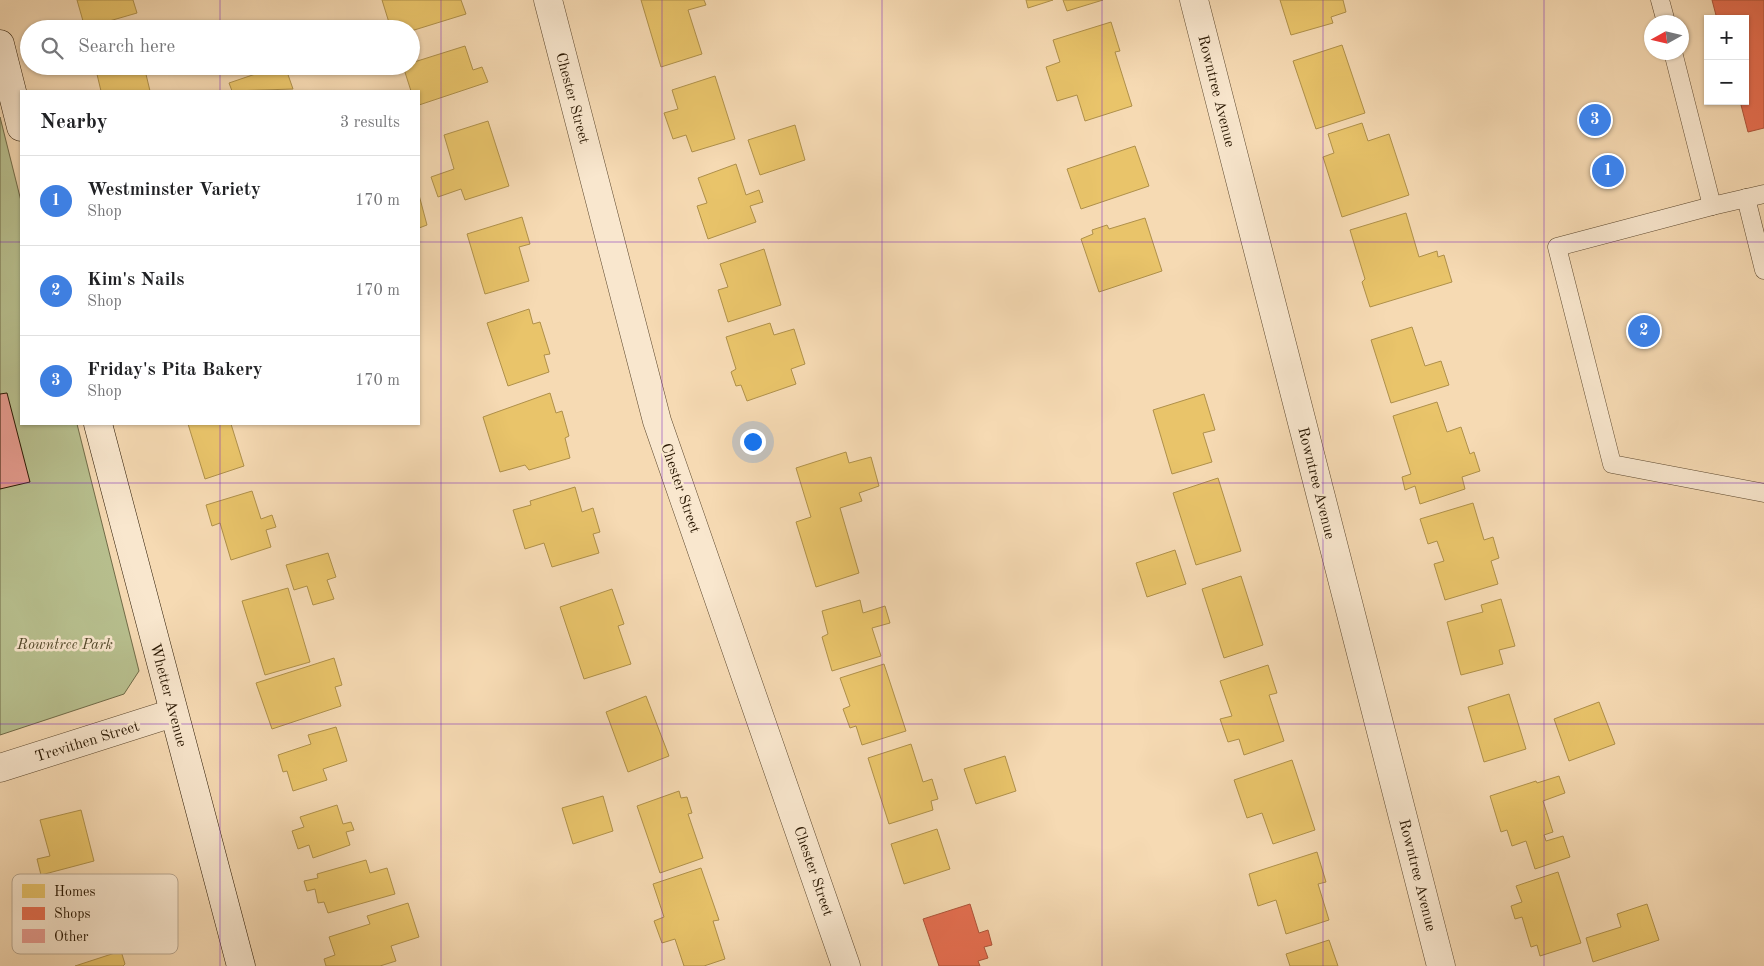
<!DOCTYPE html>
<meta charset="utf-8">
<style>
body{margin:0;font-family:"Old Standard TT",serif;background:#f2f2f2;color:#202124}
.controls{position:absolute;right:15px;top:15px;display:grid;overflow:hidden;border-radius:0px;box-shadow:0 1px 4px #0004}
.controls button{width:45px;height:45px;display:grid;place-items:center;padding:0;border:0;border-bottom:1px solid #e0e0e0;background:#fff;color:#202124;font:25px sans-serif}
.compass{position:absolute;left:1644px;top:15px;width:45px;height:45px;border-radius:50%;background:#fff;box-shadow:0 1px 4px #0004;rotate:262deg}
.you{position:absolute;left:752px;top:441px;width:18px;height:18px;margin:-12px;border:4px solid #fff;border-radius:50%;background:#1a73e8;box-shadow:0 0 0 8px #1a73e833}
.badge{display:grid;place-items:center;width:32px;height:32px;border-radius:50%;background:#111827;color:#fff;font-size:16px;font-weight:700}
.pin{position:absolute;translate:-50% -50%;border:2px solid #fff;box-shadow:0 1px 5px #0006}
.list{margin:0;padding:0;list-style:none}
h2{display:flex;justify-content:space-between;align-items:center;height:65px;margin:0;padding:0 20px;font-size:21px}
h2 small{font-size:16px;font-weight:400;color:#757577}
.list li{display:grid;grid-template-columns:32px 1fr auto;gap:15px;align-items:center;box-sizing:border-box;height:90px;padding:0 20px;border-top:1px solid #e0e0e0}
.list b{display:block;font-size:19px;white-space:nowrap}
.list p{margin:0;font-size:16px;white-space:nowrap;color:#757577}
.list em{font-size:16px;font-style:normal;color:#757577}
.icon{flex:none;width:28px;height:28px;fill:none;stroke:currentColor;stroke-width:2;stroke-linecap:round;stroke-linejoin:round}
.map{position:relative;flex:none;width:1764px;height:966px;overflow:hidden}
.search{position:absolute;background:#fff;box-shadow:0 1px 4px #0004;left:20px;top:20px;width:400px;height:55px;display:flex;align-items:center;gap:12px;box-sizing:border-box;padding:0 18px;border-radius:28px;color:#757577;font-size:19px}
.panel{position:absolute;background:#fff;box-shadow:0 1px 4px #0004;left:20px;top:90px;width:400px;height:335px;border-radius:0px}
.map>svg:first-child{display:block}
.green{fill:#b8c08f;stroke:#706b48}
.homes{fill:#e9c46a;stroke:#af904a}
.shops{fill:#e76f51;stroke:#ae5439}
.building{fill:#e79c90;stroke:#281600}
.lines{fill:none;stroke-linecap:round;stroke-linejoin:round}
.lane-casing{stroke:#5c472d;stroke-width:19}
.street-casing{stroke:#5c472d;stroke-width:29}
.secondary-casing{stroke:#281600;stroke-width:29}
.lane{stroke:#f9e7ce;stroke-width:18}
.street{stroke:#f9e7ce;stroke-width:28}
.secondary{stroke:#f9e7ce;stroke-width:28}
.grid{fill:none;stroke:#7b2cbf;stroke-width:1;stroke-opacity:0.55}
.labels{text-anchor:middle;stroke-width:5;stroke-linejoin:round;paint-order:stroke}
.street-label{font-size:15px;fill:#281600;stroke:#f9e7ce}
.park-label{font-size:15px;font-style:italic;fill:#53492b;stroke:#f9e7ce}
.key{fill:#f9e7ce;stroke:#baa890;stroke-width:1}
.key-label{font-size:14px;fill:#281600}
</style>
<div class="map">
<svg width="1764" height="966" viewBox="0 0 1764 966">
<rect width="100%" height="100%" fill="#f6dab3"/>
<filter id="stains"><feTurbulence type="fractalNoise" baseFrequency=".004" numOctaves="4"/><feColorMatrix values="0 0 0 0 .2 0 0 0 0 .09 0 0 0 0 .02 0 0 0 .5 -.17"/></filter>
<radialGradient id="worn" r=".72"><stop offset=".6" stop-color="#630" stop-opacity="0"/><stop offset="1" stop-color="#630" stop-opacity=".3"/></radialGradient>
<polygon class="green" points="0,117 21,201 21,424 77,424 139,671 124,694 0,735"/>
<g class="homes">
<polygon points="77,0 133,0 137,13 85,28"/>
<polygon points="382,0 461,0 466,14 411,31 411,29 391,29"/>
<polygon points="641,0 704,0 706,5 688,10 702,54 661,67"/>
<polygon points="1026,0 1053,0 1028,8"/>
<polygon points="1063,0 1103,0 1067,11"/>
<polygon points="1280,0 1343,0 1346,12 1331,17 1333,23 1291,35"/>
<polygon points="1111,22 1120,51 1115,52 1132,106 1085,121 1077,95 1057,101 1046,67 1060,62 1053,40"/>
<polygon points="1342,45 1365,113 1316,129 1293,61"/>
<polygon points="465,46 473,70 482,67 488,82 419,105 419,91 411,91 403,66 411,66 411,63"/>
<polygon points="95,66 144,66 150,91 101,91"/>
<polygon points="279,66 285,66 293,89 232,91 229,83"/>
<polygon points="715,76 735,139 692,152 686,135 673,139 664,113 678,109 672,90"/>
<polygon points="488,121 509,186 465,200 461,189 438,197 431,177 454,169 444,135"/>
<polygon points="1362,123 1368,141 1389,134 1409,195 1342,217 1323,157 1334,153 1328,134"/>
<polygon points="795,125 805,160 760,175 748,140"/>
<polygon points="1135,146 1149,186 1081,209 1067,169"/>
<polygon points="736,164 746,195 759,190 763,202 750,206 756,222 708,239 697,206 707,203 698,178"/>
<polygon points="419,195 427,225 419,228"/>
<polygon points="1406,213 1419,257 1437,251 1438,257 1444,255 1452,282 1370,307 1362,282 1365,279 1350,230"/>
<polygon points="522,217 530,244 519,247 529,281 485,294 467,234"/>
<polygon points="1145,218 1162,271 1099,292 1081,239 1093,234 1092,230 1107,225 1109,229"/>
<polygon points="764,249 781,305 728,322 718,290 728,287 720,264"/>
<polygon points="529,309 533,324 540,322 550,354 544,355 549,372 508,386 487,323"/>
<polygon points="770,323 774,335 794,329 805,364 791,369 796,384 747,401 741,385 736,386 731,372 736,369 726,337"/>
<polygon points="1412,327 1425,366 1441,361 1449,385 1391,403 1371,340"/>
<polygon points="550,393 556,413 562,411 569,436 565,438 570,458 529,470 525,465 500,472 483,417"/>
<polygon points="1204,394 1215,430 1203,433 1212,462 1172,474 1153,410"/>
<polygon points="1437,402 1447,432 1461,427 1470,454 1474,452 1480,471 1462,477 1465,489 1420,504 1415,486 1405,490 1402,477 1411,474 1393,416"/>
<polygon points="188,424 231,424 244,466 205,479"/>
<polygon points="846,452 849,463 871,457 879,486 859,493 862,501 840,508 859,573 816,587 796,522 811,517 796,468"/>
<polygon points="1218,478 1241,551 1196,565 1173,493"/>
<polygon points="575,487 582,512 593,508 600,532 593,534 599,553 552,567 544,543 525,549 513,510 531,505 530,501"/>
<polygon points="252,491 261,519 272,515 276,527 266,530 271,547 231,560 220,523 212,526 206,505"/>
<polygon points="1473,503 1484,540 1493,537 1499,558 1491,561 1498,584 1445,600 1434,564 1444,561 1437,541 1428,544 1420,519"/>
<polygon points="1175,550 1186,584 1147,597 1136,563"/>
<polygon points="328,553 336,577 327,580 334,599 313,605 307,586 294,590 286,565"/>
<polygon points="1241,576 1263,645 1224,658 1202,589"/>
<polygon points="288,588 310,662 265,675 242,601"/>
<polygon points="612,589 624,624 618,626 631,664 584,679 560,607"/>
<polygon points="1501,599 1515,646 1499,650 1503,664 1461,675 1447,622 1483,612 1481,605"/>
<polygon points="860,600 863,613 885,606 890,623 872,628 881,656 832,671 822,637 828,634 822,611"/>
<polygon points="334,658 342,685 335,687 341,706 272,729 256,683"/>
<polygon points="884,664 906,731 862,745 856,726 850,728 843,709 850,706 840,678"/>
<polygon points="1268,665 1277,693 1269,695 1284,741 1244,755 1239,739 1228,742 1220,719 1232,716 1220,681"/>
<polygon points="1509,694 1526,749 1484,762 1468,707"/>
<polygon points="646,696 669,756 628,772 606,712"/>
<polygon points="1599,702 1615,744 1569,761 1554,719"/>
<polygon points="336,727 347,761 323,769 327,780 293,791 287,771 283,772 278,755 311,744 308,735"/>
<polygon points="911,744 923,782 932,779 938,799 931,801 933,810 889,824 868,758"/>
<polygon points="1005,756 1016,791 976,804 964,769"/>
<polygon points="1292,760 1315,830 1273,844 1262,813 1247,818 1234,780"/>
<polygon points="1559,776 1565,793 1543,801 1553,832 1544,835 1546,841 1563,836 1570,857 1535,869 1526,841 1512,846 1507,830 1501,832 1490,796 1536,781 1537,783"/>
<polygon points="679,791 681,798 687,797 692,813 688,814 703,858 660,873 637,806"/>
<polygon points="603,796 613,831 573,844 562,808"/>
<polygon points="337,805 343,824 351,822 354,830 346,832 350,845 313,858 309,845 298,849 292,831 304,827 300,817"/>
<polygon points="81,810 94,861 41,875 37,859 50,856 40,820"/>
<polygon points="937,829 950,869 904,884 891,844"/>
<polygon points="1317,852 1326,882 1318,884 1329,920 1286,934 1276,900 1258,906 1249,874"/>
<polygon points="366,860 370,873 387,868 395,894 328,913 324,902 318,903 315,889 307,891 304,881 318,878 317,874"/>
<polygon points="701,868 719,920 713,921 725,959 704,966 684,966 675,939 662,943 654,921 664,917 653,884"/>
<polygon points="1558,872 1581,943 1540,956 1537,945 1531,947 1522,917 1515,919 1511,906 1522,902 1516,886"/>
<polygon points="408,903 419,937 391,946 396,961 380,966 326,966 324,959 335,955 329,937 370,924 367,916"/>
<polygon points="1647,904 1659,940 1593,962 1586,938 1621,927 1617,914"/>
<polygon points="1329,940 1338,966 1290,966 1286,954"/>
<polygon points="121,951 125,964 123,966 75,966"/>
</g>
<g class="shops">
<polygon points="1712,0 1764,0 1764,128 1748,132 1740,101 1745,101 1745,19 1717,19"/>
<polygon points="970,904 979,933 988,930 992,945 984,947 988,958 978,961 980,966 939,966 923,919"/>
</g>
<polygon class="building" points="7,393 30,482 0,489 0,394"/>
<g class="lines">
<g class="lane-casing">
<g id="lane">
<polyline points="1660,0 1666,22"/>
<polyline points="1673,52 1712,206 1557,247 1612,464 1764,493"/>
<polyline points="1746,198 1764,270"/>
<polyline points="1712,206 1764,194"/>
</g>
</g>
<g class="street-casing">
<g id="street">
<polyline points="548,0 657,421 846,966"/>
<polyline points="1194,0 1441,966"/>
<polyline points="0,768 173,713"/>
</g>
</g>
<g class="secondary-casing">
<g id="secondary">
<polyline points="0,44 21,127"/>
<polyline points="98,424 241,966"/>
</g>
</g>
<use href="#lane" class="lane"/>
<use href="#street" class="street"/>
<use href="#secondary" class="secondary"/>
</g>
<path class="grid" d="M220,0V29M441,0V966M662,0V966M882,0V966M1102,0V966M1323,0V966M1544,0V966M220,66V91M0,242H21M419,242H1764M220,424V966M0,483H1764M0,724H1764"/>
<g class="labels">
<g class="street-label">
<text transform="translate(1217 91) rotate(76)" y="5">Rowntree Avenue</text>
<text transform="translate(573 98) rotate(75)" y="5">Chester Street</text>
<text transform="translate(1317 483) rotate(76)" y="5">Rowntree Avenue</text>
<text transform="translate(681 488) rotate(71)" y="5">Chester Street</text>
<text transform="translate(169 695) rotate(75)" y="5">Whetter Avenue</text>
<text transform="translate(87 741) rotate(-17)" y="5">Trevithen Street</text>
<text transform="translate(814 871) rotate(71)" y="5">Chester Street</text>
<text transform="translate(1418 875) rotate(76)" y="5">Rowntree Avenue</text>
</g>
<g class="park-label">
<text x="65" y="649">Rowntree Park</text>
</g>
</g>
<rect x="12" y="874" width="166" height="80" rx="8" class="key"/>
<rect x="22" y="884" width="23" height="14" fill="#e9c46a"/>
<rect x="22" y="907" width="23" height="13" fill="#e76f51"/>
<rect x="22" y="929" width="23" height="14" fill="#e79c90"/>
<g class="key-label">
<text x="54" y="896">Homes</text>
<text x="54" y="918">Shops</text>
<text x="54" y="941">Other</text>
</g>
<rect width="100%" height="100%" filter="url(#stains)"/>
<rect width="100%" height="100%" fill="url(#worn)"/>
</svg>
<div class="controls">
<button>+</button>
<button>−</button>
</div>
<svg class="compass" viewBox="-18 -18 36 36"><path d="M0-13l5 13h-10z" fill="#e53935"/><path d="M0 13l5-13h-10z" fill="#757577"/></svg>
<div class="you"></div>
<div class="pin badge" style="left:1608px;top:171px;background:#3f7fe0">1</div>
<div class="pin badge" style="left:1644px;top:331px;background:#3f7fe0">2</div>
<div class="pin badge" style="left:1595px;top:120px;background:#3f7fe0">3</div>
<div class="search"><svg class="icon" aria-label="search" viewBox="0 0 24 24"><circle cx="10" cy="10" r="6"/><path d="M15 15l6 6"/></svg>Search here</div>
<section class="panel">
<h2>Nearby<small>3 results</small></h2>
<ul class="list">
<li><span class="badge" style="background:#3f7fe0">1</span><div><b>Westminster Variety</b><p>Shop</p></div><em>170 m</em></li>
<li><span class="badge" style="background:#3f7fe0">2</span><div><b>Kim's Nails</b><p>Shop</p></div><em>170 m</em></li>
<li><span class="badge" style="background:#3f7fe0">3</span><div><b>Friday's Pita Bakery</b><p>Shop</p></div><em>170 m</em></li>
</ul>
</section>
</div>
